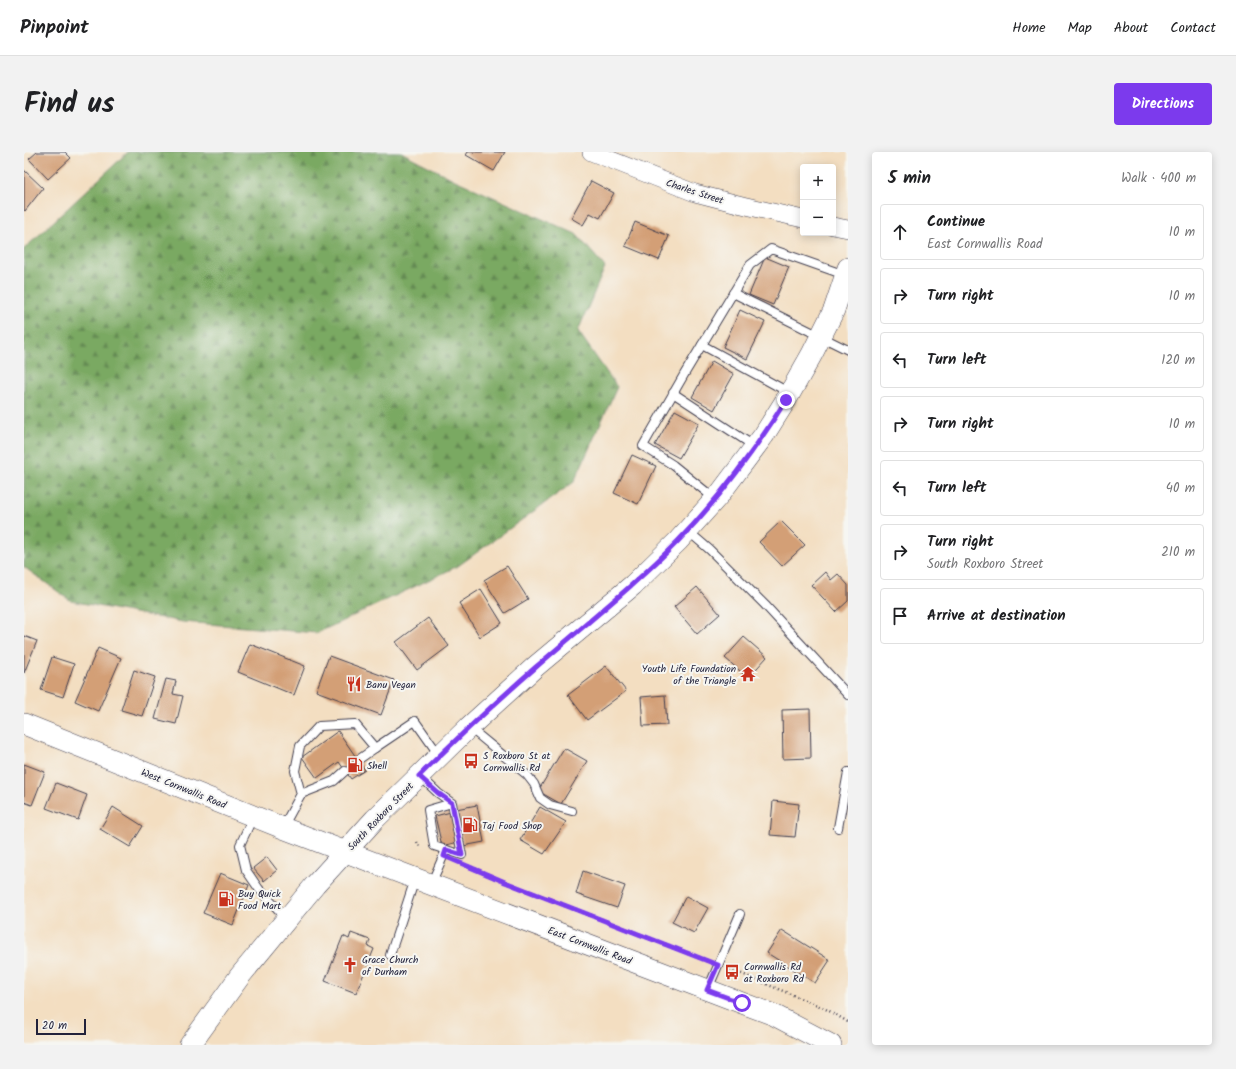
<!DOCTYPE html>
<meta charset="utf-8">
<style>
body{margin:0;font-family:Kalam,sans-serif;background:#f2f2f2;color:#202124}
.controls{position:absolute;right:12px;top:12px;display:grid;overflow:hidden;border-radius:4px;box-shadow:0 2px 10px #0003}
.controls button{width:36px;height:36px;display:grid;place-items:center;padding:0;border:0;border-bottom:1px solid #e0e0e0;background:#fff;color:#202124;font:20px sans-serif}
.scale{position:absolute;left:12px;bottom:10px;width:50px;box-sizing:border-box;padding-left:4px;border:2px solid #22223b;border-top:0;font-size:11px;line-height:14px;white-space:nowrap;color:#22223b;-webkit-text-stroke:3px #f6f6f2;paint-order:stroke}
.stop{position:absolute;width:12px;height:12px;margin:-9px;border:3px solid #7c3aed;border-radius:50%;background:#fff}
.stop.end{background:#7c3aed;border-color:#fff;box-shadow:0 1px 4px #0008}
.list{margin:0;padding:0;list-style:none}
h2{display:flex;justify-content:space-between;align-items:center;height:52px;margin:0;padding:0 16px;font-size:17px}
h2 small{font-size:13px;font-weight:400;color:#757577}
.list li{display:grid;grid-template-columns:26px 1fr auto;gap:12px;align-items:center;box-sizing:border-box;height:56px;margin:0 8px 8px;padding:0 8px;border:1px solid #e0e0e0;border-radius:4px}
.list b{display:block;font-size:15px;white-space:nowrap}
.list p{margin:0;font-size:13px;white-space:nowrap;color:#757577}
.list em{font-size:13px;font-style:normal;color:#757577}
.icon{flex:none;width:22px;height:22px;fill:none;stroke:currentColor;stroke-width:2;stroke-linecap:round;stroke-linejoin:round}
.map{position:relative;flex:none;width:824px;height:893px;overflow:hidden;border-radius:4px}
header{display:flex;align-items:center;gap:24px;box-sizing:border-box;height:56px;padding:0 20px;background:#fff;border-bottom:1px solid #e0e0e0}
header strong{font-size:19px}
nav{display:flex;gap:22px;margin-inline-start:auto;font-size:14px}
.intro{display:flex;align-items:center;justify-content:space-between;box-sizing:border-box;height:96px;padding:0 24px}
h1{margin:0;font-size:28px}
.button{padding:10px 18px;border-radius:4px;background:#7c3aed;color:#fff;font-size:14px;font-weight:700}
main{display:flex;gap:24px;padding:0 24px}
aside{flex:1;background:#fff;border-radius:4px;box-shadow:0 2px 10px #0003}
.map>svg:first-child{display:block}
.forest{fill:url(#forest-firs);stroke:#4e664e}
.building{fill:#d39f76}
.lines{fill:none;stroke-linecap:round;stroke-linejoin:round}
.service-casing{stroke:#413e4f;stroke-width:10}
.minor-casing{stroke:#413e4f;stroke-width:18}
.tertiary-casing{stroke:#413e4f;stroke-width:22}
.path{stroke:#413e4f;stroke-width:2.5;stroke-dasharray:1 3;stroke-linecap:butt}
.service{stroke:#fff;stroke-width:8}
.minor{stroke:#fff;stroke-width:17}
.tertiary{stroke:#fff;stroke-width:21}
.route{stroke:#7c3aed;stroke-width:5}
.labels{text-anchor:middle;stroke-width:4;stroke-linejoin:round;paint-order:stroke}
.street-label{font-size:10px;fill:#22223b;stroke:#f6f6f2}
.poi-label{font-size:10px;fill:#22223b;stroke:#f6f6f2;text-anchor:start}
</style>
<header>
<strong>Pinpoint</strong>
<nav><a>Home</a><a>Map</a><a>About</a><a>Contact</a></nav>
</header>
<div class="intro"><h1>Find us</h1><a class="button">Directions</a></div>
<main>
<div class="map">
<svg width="824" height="893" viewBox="0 0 824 893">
<defs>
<pattern id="forest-firs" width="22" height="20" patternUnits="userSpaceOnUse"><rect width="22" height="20" fill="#7aa962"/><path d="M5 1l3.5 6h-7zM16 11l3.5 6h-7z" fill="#648952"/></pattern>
</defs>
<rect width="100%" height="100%" fill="#f6f6f2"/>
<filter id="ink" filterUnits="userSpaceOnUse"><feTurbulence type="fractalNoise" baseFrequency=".025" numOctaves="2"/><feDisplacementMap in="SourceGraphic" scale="8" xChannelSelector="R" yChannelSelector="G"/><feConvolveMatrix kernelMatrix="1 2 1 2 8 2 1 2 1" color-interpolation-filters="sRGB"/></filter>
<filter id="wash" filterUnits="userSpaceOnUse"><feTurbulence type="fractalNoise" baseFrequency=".012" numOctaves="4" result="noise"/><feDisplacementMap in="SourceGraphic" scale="16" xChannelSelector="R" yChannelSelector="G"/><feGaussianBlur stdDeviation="0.9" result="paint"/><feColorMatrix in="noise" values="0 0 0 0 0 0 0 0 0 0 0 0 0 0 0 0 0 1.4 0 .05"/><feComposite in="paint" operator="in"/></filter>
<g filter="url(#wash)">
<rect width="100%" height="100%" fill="#f3dec1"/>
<polygon class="forest" points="104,0 377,0 431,28 552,82 581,115 554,179 593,235 550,330 434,414 293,481 159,470 47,449 0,415 0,97"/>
<g id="blocks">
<g class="building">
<polygon points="13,0 41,0 47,6 24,27 5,7"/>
<polygon points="444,0 481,0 470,19 442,3"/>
<polygon points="0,18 19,36 1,59 0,58"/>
<polygon points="567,29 590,41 576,66 566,61 559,73 547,66"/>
<polygon points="611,70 645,84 635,108 601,94"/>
<polygon points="741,105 765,115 749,153 725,143"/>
<polygon points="716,158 741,170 723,207 699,195"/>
<polygon points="688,209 710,222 690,258 668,245"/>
<polygon points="651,258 675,271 655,306 631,293"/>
<polygon points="608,303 632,314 614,352 590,341"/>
<polygon points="757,369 781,393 758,414 735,390"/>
<polygon points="483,414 504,447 481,461 460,428"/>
<polygon points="801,420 807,428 814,422 824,433 824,449 812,460 787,433"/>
<polygon points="673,435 696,462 673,482 650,455"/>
<polygon points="457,437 478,471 456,485 435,451"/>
<polygon points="404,466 425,494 393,518 372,490"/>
<polygon points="0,484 13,489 0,521"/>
<polygon points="720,485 743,505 724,526 701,506"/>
<polygon points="226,492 281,514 270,543 214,520"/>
<polygon points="74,496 97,506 74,559 51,549"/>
<polygon points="305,504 370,528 357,563 292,539"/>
<polygon points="28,505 50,512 39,545 17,538"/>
<polygon points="582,514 602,539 563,568 544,543"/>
<polygon points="110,518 131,525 118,564 97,558"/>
<polygon points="142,527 152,529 149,542 159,544 152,572 131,567"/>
<polygon points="641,543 643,573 619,574 617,545"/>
<polygon points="786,557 787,606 759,607 758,558"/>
<polygon points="314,579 341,618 327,627 315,610 293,626 278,605"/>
<polygon points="540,596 563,609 537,652 514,639"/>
<polygon points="0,612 21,620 8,653 0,650"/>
<polygon points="32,631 63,643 54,668 22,656"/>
<polygon points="749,649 775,652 771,685 746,683"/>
<polygon points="453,653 460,690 439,694 432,657"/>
<polygon points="89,655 119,674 106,695 76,677"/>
<polygon points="516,655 542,670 520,702 496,688"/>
<polygon points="427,660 434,690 418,694 411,664"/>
<polygon points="243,705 253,718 240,729 229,716"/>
<polygon points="559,719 601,734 593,756 552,742"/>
<polygon points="196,721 225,733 209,773 179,761"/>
<polygon points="662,744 684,756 670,781 648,770"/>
<polygon points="758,778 806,808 791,831 743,801"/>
<polygon points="327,781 346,788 344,794 350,797 332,841 301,829 319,784 325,787"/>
</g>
</g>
</g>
<g filter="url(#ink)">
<use href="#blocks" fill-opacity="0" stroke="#413e4f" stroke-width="1"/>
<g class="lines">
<g class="service-casing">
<g id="service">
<polyline points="709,141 824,198"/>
<polyline points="678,193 766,241"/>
<polyline points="649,241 730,294"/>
<polyline points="691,347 649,313 619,294 661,221 726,113 747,97 821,123"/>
<polyline points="664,379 686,398 741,453 824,543"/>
<polyline points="446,576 503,623 510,632 516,646 526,653 548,659"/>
<polyline points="334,608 351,596"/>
<polyline points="396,624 414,641 428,651 438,703 410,694 404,658 428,651"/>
<polyline points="277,642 310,629 321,619"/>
<polyline points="229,665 216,693 222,718 235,737 263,767"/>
<polyline points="259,675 277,642 271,619 276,594 295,574 331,572 351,596 391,569 415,603"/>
<polyline points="814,676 824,620"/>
<polyline points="407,732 422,698"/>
<polyline points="366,803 391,727"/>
<polyline points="684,837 716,762"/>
</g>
</g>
<g class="minor-casing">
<g id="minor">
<polyline points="567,0 671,41 718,53 779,67"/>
<polyline points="809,74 824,77"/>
</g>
</g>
<g class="tertiary-casing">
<g id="tertiary">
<polyline points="0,572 259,676 718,851 750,863 807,893"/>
<polyline points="166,893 216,824 291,733 351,667 445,575 512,514 609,433 654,389 695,343 740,283 762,248 788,202 810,158 824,116"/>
</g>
</g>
<g class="path">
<polyline points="393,690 394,693 398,695"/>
<polyline points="444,714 481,730 684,809"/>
<polyline points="706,817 800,856 824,870"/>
</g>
<use href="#service" class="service"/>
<use href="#minor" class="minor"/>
<use href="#tertiary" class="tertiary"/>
</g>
</g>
<g class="lines" filter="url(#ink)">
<path class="route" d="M718,851L683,838L694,813L481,730L420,704L422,698L438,703L428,651L414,641L395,624C433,586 472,550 512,515C560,473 610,434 654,389C696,346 731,298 762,248"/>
</g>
<defs>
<g id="temple-bare" transform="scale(1.2)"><path d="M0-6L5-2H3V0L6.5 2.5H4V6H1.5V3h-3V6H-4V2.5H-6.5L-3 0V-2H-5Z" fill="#c8321e" stroke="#f6f6f2" stroke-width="2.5" paint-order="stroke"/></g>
<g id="restaurant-bare" transform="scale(1.2)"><path d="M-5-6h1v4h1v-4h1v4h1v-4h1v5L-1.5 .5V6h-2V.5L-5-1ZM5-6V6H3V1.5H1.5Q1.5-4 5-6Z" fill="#c8321e" stroke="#f6f6f2" stroke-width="2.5" paint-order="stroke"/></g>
<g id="bus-bare" transform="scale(1.2)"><path d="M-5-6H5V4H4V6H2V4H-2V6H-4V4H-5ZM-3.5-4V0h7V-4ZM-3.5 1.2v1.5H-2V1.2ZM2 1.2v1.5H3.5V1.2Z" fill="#c8321e" stroke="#f6f6f2" stroke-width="2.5" paint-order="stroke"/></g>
<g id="fuel-bare" transform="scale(1.2)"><path d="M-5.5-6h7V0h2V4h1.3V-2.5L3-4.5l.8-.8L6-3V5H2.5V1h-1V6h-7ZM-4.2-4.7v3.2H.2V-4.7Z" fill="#c8321e" stroke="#f6f6f2" stroke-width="2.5" paint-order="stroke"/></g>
<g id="church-bare" transform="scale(1.2)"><path d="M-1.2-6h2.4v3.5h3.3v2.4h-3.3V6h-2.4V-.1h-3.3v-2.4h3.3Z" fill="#c8321e" stroke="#f6f6f2" stroke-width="2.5" paint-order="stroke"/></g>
</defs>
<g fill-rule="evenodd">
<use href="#temple-bare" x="724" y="522"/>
<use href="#restaurant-bare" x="330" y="532"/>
<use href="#bus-bare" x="447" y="609"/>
<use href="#fuel-bare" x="331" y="613"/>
<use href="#fuel-bare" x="446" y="673"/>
<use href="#fuel-bare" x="202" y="747"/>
<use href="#church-bare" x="326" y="813"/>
<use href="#bus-bare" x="708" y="820"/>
</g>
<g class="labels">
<g class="street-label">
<text transform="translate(671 39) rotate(18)" y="4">Charles Street</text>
<text transform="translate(160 636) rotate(22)" y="4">West Cornwallis Road</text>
<text transform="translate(356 664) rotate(-46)" y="4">South Roxboro Street</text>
<text transform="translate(566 793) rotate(21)" y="4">East Cornwallis Road</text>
</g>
<g class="poi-label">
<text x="712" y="520" text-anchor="end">Youth Life Foundation<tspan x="712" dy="12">of the Triangle</tspan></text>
<text x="342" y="536">Banu Vegan</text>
<text x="459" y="607">S Roxboro St at<tspan x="459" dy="12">Cornwallis Rd</tspan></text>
<text x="343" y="617">Shell</text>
<text x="458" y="677">Taj Food Shop</text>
<text x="214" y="745">Buy Quick<tspan x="214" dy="12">Food Mart</tspan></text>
<text x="338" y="811">Grace Church<tspan x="338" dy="12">of Durham</tspan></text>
<text x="720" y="818">Cornwallis Rd<tspan x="720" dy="12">at Roxboro Rd</tspan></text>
</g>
</g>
</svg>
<div class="controls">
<button>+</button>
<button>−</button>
</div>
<div class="scale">20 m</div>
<div class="stop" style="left:718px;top:851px"></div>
<div class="stop end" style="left:762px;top:248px"></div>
</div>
<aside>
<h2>5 min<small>Walk · 400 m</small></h2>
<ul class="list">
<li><svg class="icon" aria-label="ahead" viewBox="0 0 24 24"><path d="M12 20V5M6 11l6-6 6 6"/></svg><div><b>Continue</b><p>East Cornwallis Road</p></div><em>10 m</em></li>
<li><svg class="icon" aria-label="right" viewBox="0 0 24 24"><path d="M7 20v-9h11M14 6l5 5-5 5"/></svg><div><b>Turn right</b></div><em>10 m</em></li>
<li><svg class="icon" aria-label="left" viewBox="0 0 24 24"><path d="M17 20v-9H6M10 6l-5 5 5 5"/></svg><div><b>Turn left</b></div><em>120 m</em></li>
<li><svg class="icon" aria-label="right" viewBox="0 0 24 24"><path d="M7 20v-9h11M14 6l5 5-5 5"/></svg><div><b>Turn right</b></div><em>10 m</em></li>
<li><svg class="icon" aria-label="left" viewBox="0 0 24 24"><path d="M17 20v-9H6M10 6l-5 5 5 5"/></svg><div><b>Turn left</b></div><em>40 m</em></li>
<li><svg class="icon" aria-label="right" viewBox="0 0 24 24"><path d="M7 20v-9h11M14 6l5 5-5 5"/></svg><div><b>Turn right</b><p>South Roxboro Street</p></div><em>210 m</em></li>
<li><svg class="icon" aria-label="arrive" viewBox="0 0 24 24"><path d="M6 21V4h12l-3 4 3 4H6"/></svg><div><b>Arrive at destination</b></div></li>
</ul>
</aside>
</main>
